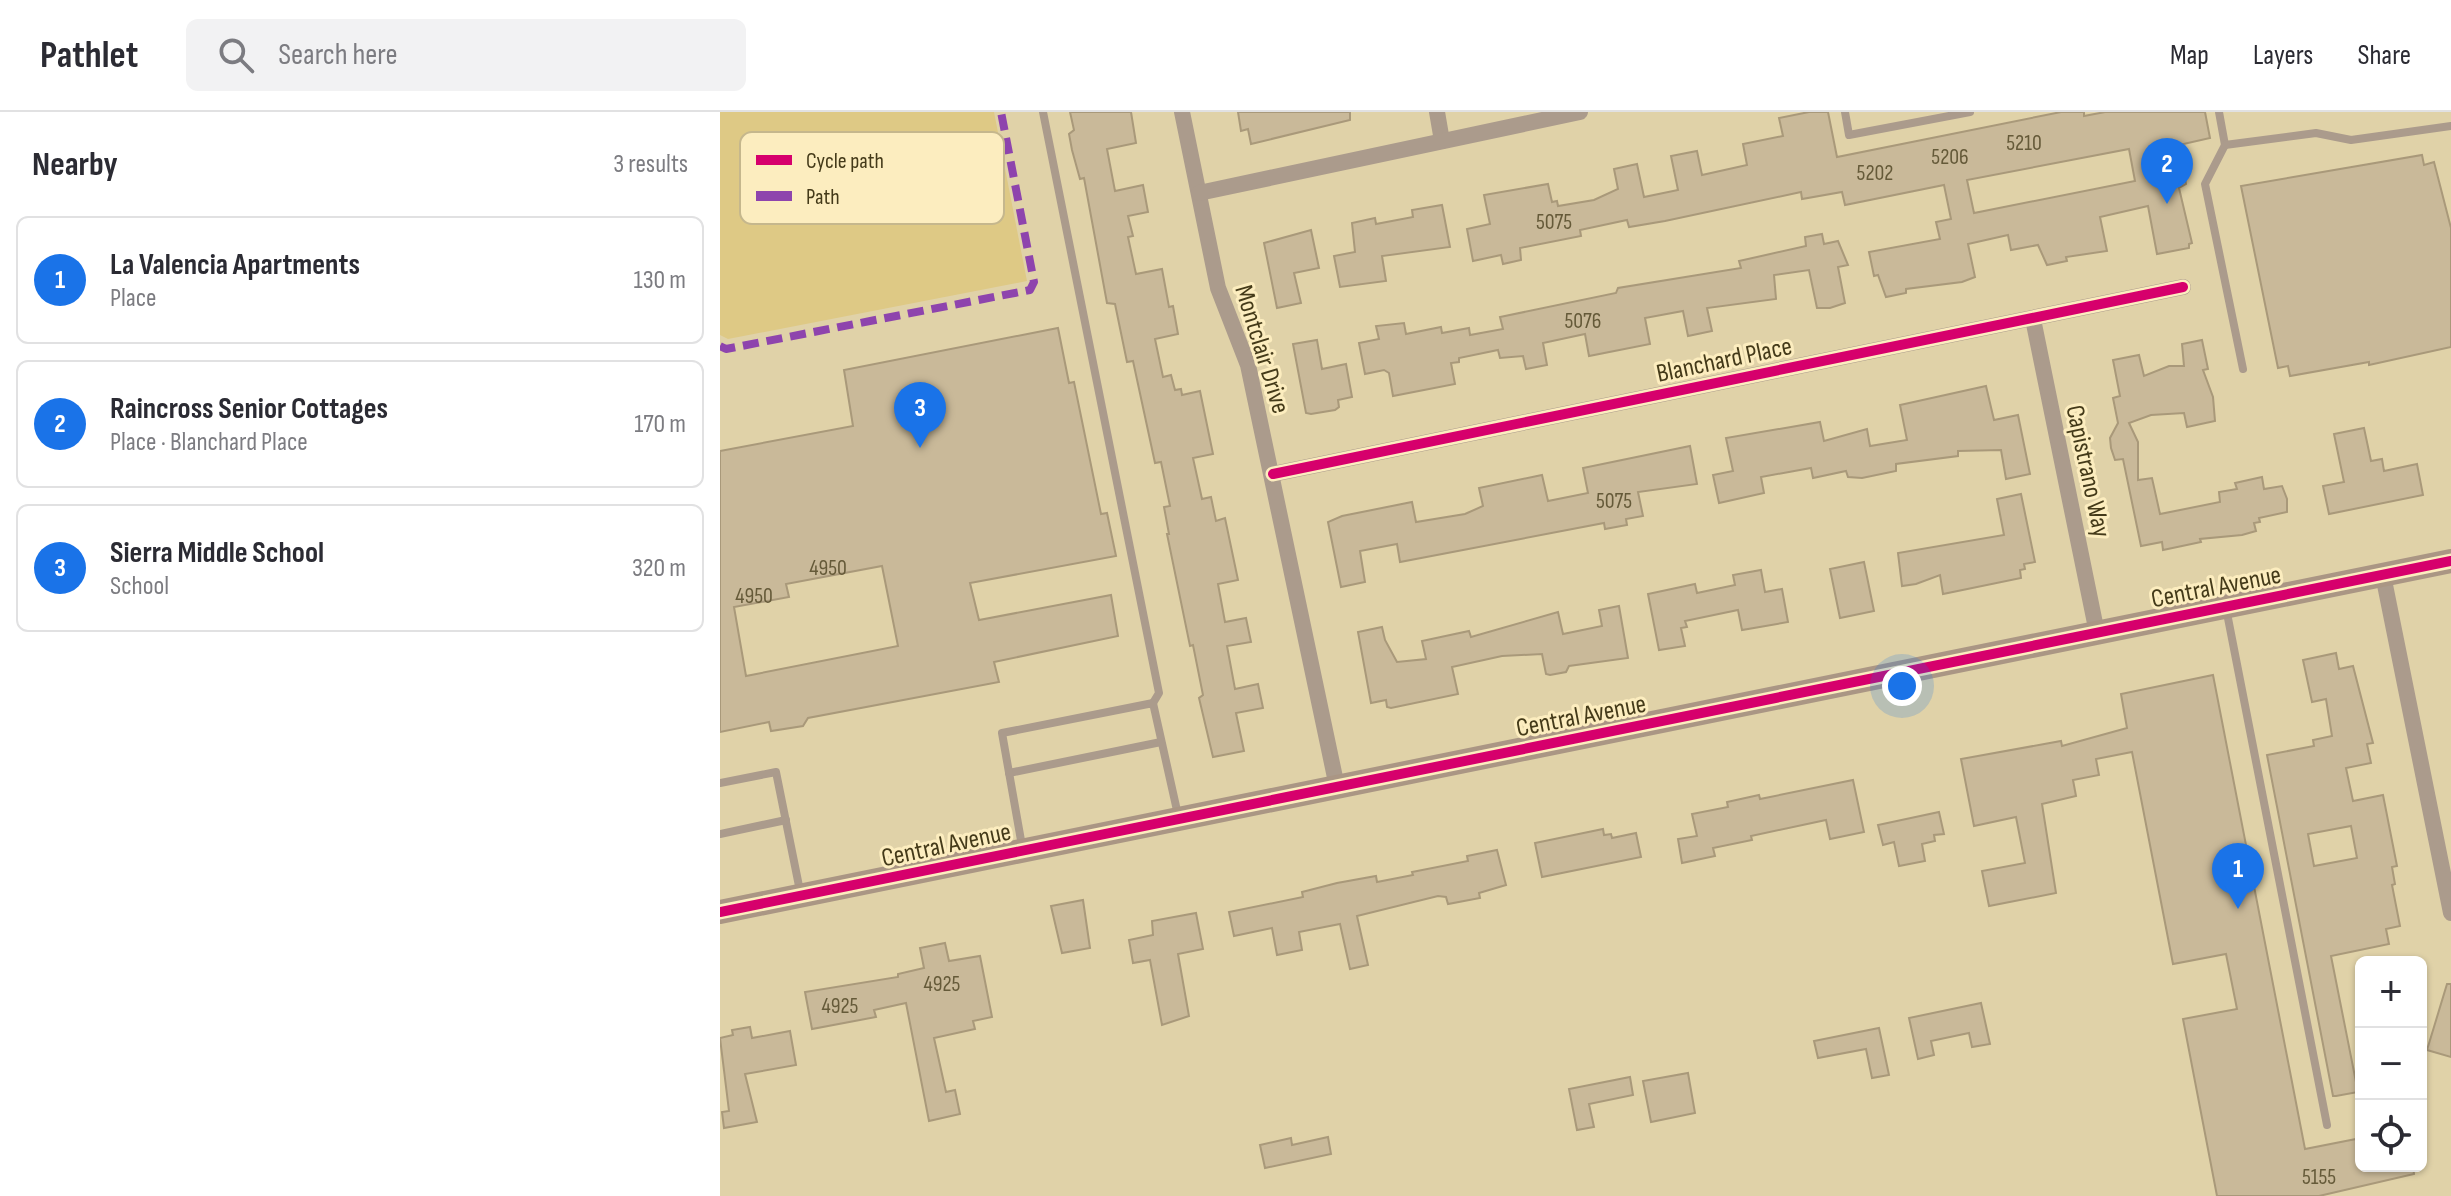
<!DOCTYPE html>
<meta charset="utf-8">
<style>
body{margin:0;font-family:"Sofia Sans Condensed",sans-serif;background:#f2f2f3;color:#2b2b33}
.controls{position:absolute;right:24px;bottom:24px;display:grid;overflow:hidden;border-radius:12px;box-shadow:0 2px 6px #0004}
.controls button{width:72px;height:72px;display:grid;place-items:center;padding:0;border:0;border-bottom:2px solid #e1e1e2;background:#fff;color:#2b2b33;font:40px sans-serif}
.you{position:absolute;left:1182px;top:574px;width:28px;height:28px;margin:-20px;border:6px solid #fff;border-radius:50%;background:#1a73e8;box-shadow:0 0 0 12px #1a73e833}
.badge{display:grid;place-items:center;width:52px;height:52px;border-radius:50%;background:#1a73e8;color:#fff;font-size:26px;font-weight:700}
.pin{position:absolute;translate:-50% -66px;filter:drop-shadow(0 2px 4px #0008)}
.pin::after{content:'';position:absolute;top:42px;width:28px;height:24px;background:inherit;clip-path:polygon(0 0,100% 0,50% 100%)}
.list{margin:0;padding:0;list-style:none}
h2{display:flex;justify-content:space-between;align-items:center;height:104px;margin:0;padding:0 32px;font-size:34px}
h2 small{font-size:26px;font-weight:400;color:#7c7c81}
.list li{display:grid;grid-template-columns:52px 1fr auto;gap:24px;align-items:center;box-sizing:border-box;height:128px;margin:0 16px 16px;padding:0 16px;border:2px solid #e1e1e2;border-radius:12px}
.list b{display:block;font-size:30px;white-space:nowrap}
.list p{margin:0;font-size:26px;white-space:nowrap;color:#7c7c81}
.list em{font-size:26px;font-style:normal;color:#7c7c81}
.icon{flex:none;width:44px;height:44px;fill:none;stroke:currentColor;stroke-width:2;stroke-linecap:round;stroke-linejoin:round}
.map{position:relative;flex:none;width:1731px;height:1084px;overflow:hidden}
header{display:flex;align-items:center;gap:48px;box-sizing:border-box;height:112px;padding:0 40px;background:#fff;border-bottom:2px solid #e1e1e2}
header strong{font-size:38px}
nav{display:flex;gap:44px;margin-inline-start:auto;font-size:28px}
.search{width:560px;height:72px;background:#f2f2f3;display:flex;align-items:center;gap:20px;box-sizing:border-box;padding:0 28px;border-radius:12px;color:#7c7c81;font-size:30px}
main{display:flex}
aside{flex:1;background:#fff}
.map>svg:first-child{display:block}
.green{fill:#dec985}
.building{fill:#c9b999;stroke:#a9997a;stroke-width:2;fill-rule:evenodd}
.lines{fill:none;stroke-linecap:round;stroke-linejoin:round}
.lane{stroke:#ab9b8c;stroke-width:8}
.street{stroke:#ab9b8c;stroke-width:16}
.secondary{stroke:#aa9684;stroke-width:24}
.quiet{stroke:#8e44ad;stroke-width:8;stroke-dasharray:16 8;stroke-linecap:butt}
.cycleway-casing{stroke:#fcedbf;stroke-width:15}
.cycleway{stroke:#d6006c;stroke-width:10}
.labels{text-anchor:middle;stroke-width:6;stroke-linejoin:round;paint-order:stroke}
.number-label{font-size:22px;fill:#655a39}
.street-label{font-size:26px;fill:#443a19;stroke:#fcedbf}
.key{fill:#fcedbf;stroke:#c5b78d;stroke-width:2}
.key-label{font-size:22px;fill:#443a19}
</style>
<header>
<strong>Pathlet</strong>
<div class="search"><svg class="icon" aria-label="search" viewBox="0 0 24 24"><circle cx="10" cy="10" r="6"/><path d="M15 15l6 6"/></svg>Search here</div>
<nav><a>Map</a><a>Layers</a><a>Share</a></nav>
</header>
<main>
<aside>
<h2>Nearby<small>3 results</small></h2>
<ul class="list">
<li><span class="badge">1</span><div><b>La Valencia Apartments</b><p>Place</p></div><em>130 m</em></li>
<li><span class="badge">2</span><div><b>Raincross Senior Cottages</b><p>Place · Blanchard Place</p></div><em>170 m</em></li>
<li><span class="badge">3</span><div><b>Sierra Middle School</b><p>School</p></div><em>320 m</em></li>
</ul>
</aside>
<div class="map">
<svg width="1731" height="1084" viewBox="0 0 1731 1084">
<rect width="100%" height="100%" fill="#e0d2a8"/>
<polygon class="green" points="0,0 274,0 307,169 8,227 0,223"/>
<g class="building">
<polygon points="350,0 411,0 416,31 387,37 395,79 423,73 428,100 408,104 413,124 408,125 416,162 442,157 449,195 453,194 458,222 435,227 443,265 451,263 455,278 461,277 462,283 480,279 493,342 473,346 482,387 491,385 496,409 505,406 518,468 498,472 505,510 526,506 531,530 507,534 515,577 538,572 543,596 516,601 524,639 493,645 479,586 483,583 473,533 470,534 447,422 449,422 444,395 450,394 441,350 435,351 413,249 407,250 395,192 387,191 364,66 360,67 352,38 349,22 354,18"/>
<polygon points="518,0 630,0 630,8 531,32 528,17 521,19"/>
<path d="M1089,0H1108L1117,45L1341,0H1364V4L1385,0H1485L1490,26L1459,33L1466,72L1459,76L1472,131L1469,132V136L1437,142L1428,94L1380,105L1387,139L1346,145L1347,149L1327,153L1318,133L1291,138L1288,123L1248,132L1255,165L1242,170L1186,177V181L1166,185L1158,163L1154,164L1149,140L1220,127L1216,110L1231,107L1224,73L1125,93L1122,80L1082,87L1081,80L945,109L909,115L907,108L860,118L861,124L800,136L801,148L783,152L781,143L753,149L747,117L770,112L764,83L828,72L832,90L837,89L838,94L874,88L898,77L894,57L917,52L924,85L958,78L951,44L977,39L982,63L1027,53L1023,32L1063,24L1059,6ZM1409,37L1415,69L1254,101L1247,68Z"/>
<polygon points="1702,43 1704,53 1714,50 1731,116 1731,235 1649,253 1649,250 1570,264 1568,254 1558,256 1521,74"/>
<polygon points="722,93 730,135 662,144 666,169 620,175 614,144 635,140 632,111 655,106 656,112 693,105 692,98"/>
<polygon points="591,118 599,156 574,161 581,191 557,196 544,131"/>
<polygon points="1102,122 1104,132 1118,129 1128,153 1118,155 1125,191 1110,196 1097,196 1089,158 1054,163 1056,187 987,196 992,219 968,224 963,199 925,206 930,232 869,244 865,222 823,231 827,253 806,257 803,244 780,246 778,238 739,246 739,250 731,251 735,272 673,284 669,261 664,258 645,262 639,231 659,227 656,214 684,211 686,222 721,215 722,221 749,216 750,223 783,217 780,205 896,181 898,176 1021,156 1019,149 1086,134 1085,125"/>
<path d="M338,216L349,271L354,270L381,402L387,401L396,444L250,471L259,508L391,483L398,524L274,550L279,570L88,606L83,614L51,619L49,610L0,620V339L133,314L124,258ZM162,454L178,534L26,564L14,495L69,485L66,472Z"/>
<polygon points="597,228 602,257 626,252 632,285 618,288 619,295 615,298 591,302 586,301 573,232"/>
<polygon points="1482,228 1488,257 1483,258 1493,285 1495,309 1467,315 1464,301 1431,303 1409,311 1418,330 1418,368 1432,366 1440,402 1500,390 1499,380 1517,377 1515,371 1542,365 1544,377 1562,374 1567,387 1567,400 1539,406 1540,410 1534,411 1536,419 1522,423 1480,427 1481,430 1443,438 1442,430 1421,434 1403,347 1395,348 1391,336 1390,326 1398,311 1393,286 1400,284 1393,248 1419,243 1424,264 1449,254 1464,254 1462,232"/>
<polygon points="1266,274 1274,308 1298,303 1310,362 1286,367 1281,338 1238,339 1238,344 1176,352 1176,359 1142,366 1128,365 1126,359 1093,366 1091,356 1041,365 1044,381 999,391 993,363 1013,359 1006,326 1100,310 1104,329 1147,317 1150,334 1187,328 1180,293"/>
<polygon points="1644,316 1651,349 1662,347 1664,359 1697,352 1703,383 1609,402 1603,374 1624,370 1614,322"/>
<polygon points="970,334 977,372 918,380 923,404 906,407 907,413 885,417 884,411 680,450 677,432 640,439 645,470 621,475 608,410 622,404 692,390 696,410 745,402 763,394 759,376 822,363 828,389 868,381 863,356"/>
<polygon points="1301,382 1315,450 1304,452 1305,457 1300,458 1301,466 1223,482 1220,463 1196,472 1182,474 1178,441 1284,423 1277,387"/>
<polygon points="1144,450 1154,499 1120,506 1110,457"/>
<polygon points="1041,458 1045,480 1062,477 1068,510 1022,518 1018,498 965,509 967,515 961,516 965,534 939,538 928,482 975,472 977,481 1015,473 1013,463"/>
<polygon points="899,494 908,546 849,554 846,560 830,563 826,562 822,542 782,544 732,555 738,582 671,596 667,595 666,588 651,591 638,520 662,515 665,528 677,550 706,547 702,529 749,519 751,525 838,500 843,522 882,514 879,498"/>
<path d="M1616,541L1619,557L1633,554L1653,631L1647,632L1651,651L1626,656L1633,689L1663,683L1677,754L1672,755L1675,772L1672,773L1680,814L1666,817L1669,832L1611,844L1638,980L1616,984H1613L1547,643L1594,634L1593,628L1612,624L1606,587L1592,590L1583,548ZM1631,714L1637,746L1594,754L1588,722Z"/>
<polygon points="1493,563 1585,1037 1641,1026 1641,1054 1693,1054 1694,1062 1599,1084 1497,1084 1463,907 1517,897 1506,842 1453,852 1412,640 1376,647 1379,663 1353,668 1356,684 1322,692 1336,781 1269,794 1262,759 1305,751 1296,705 1254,714 1241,647 1341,629 1342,634 1407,616 1401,582"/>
<polygon points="1133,668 1144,720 1110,727 1106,708 1031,724 1032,728 993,736 995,744 962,751 958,727 977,724 972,702 1008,695 1007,690 1039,683 1040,687"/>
<polygon points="1219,700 1224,722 1214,723 1215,729 1202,732 1205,749 1179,754 1174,730 1163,733 1158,713"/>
<polygon points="883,717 884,723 891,722 892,726 916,721 921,745 822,765 815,731"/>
<polygon points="777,738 786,773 759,781 760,786 728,792 726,785 718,784 637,804 648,853 630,857 620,812 579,820 582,838 557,843 552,816 514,824 509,800 583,785 582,780 617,771 656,764 657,770 693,763 692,760 748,749 747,744"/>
<polygon points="363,788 370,836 342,841 331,794"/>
<polygon points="476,801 483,837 458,842 469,904 442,913 430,848 413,851 409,828 433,823 432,809"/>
<polygon points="225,831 229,849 260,844 272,905 253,909 255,917 214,926 226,980 235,978 240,1002 209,1009 186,891 154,898 156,905 92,917 85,880 178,865 178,862 204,856 200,836"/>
<polygon points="1727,872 1731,872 1731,945 1707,938"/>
<polygon points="1261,891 1270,932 1252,935 1249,921 1211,929 1214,943 1198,947 1189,906"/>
<polygon points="30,915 32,926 70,919 76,953 25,962 37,1010 4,1016 2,1000 9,999 0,926 13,923 12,918"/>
<polygon points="1159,916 1169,963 1152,966 1146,937 1098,946 1094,929"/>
<polygon points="968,961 975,1001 931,1010 923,969"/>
<polygon points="910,965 913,983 869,992 874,1015 857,1018 849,977"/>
<polygon points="608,1025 611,1042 545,1056 540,1033 571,1026 572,1033"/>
</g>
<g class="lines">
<g class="lane">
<polyline points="323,0 439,581 433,591"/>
<polyline points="1125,0 1129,23 1250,0"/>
<polyline points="1499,0 1505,33 1596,21 1631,28 1731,14"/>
<polyline points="1505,33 1485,72 1523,257"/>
<polyline points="1506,496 1607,1013"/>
<polyline points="289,661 441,630"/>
<polyline points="0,671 56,660 80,779"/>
<polyline points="0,722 66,708"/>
<polyline points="302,734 282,621 433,591 458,703"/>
</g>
<g class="street">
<polyline points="462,0 498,176 528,253 617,675"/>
<polyline points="717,0 722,29"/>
<polyline points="479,81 860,0"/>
<polyline points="1313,207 1377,521"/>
<polyline points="553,362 1463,175"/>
<polyline points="1663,463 1731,801"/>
</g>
<polyline class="secondary" points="0,800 1731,449"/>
<polyline class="quiet" points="0,234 6,237 310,178 314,170 281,0"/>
<g class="cycleway-casing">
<g id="cycleway">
<polyline points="553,362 1463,175"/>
<polyline points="0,800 1731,449"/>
</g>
</g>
<use href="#cycleway" class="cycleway"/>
</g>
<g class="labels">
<g class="number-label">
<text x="1304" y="38">5210</text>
<text x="1230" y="52">5206</text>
<text x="1155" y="68">5202</text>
<text x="834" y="117">5075</text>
<text x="863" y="216">5076</text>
<text x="894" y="396">5075</text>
<text x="108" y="463">4950</text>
<text x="34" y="491">4950</text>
<text x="222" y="879">4925</text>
<text x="120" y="901">4925</text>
<text x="1599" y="1072">5155</text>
</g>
<g class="street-label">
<text transform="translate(543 237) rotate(73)" y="9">Montclair Drive</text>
<text transform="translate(1004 247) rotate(-12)" y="9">Blanchard Place</text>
<text transform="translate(1369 359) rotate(78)" y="9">Capistrano Way</text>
<text transform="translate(1496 474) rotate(-11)" y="9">Central Avenue</text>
<text transform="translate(861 603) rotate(-11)" y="9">Central Avenue</text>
<text transform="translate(226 732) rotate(-12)" y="9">Central Avenue</text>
</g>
</g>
<rect x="20" y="20" width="264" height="92" rx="12" class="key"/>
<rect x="36" y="43" width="36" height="10" fill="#d6006c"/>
<rect x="36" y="79" width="36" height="10" fill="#8e44ad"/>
<g class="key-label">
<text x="86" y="56">Cycle path</text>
<text x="86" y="92">Path</text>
</g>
</svg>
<div class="controls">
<button>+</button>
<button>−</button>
<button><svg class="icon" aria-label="locate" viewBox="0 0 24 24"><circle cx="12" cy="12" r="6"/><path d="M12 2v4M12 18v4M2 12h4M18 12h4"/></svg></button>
</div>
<div class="you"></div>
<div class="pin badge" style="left:1518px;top:797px">1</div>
<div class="pin badge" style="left:1447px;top:92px">2</div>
<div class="pin badge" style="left:200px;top:336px">3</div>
</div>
</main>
